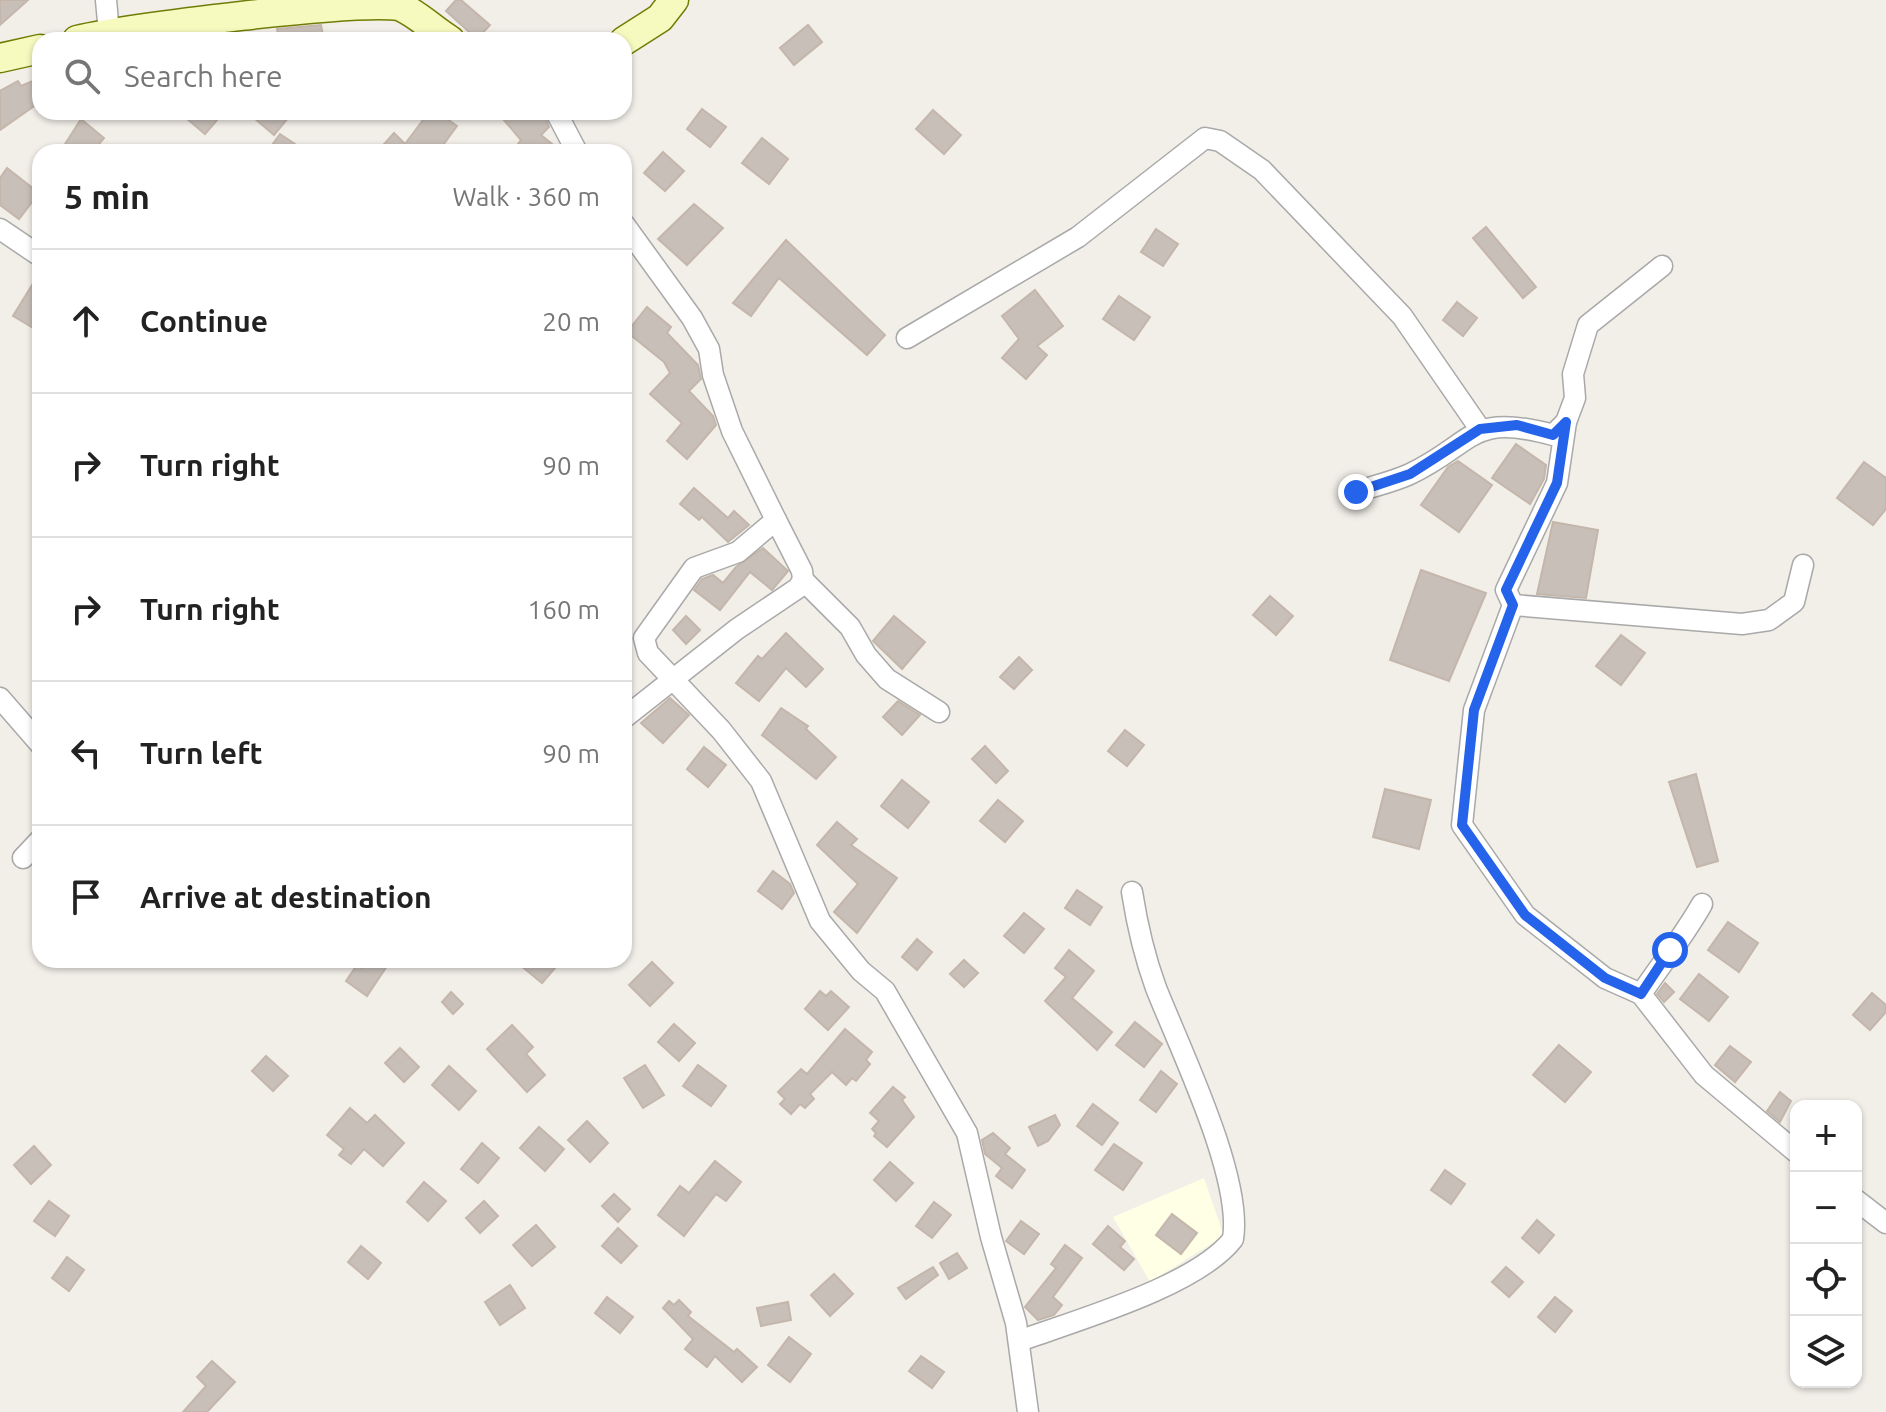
<!DOCTYPE html>
<meta charset="utf-8">
<style>
body{margin:0;font-family:Ubuntu,sans-serif;background:#f6f6f6;color:#222}
.controls{position:absolute;right:24px;bottom:24px;display:grid;overflow:hidden;border-radius:16px;box-shadow:0 2px 6px #0004}
.controls button{width:72px;height:72px;display:grid;place-items:center;padding:0;border:0;border-bottom:2px solid #e0e0e0;background:#fff;color:#222;font:40px sans-serif}
.stop{position:absolute;width:24px;height:24px;margin:-18px;border:6px solid #2563eb;border-radius:50%;background:#fff}
.stop.end{background:#2563eb;border-color:#fff;box-shadow:0 2px 8px #0008}
.list{margin:0;padding:0;list-style:none}
h2{display:flex;justify-content:space-between;align-items:center;height:104px;margin:0;padding:0 32px;font-size:34px}
h2 small{font-size:26px;font-weight:400;color:#767676}
.list li{display:grid;grid-template-columns:52px 1fr auto;gap:24px;align-items:center;box-sizing:border-box;height:144px;padding:0 32px;border-top:2px solid #e0e0e0}
.list b{display:block;font-size:30px;white-space:nowrap}
.list em{font-size:26px;font-style:normal;color:#767676}
.icon{flex:none;width:44px;height:44px;fill:none;stroke:currentColor;stroke-width:2;stroke-linecap:round;stroke-linejoin:round}
.map{position:relative;flex:none;width:1886px;height:1412px;overflow:hidden}
.search{position:absolute;background:#fff;box-shadow:0 2px 6px #0004;left:32px;top:32px;width:600px;height:88px;display:flex;align-items:center;gap:20px;box-sizing:border-box;padding:0 28px;border-radius:24px;color:#767676;font-size:30px}
.panel{position:absolute;background:#fff;box-shadow:0 2px 6px #0004;left:32px;top:144px;width:600px;height:824px;border-radius:24px}
.map>svg:first-child{display:block}
.education{fill:#ffffe5}
.building{fill:#c7bfb8;stroke:#c4b6ab;stroke-width:2}
.lines{fill:none;stroke-linecap:round;stroke-linejoin:round}
.minor-casing{stroke:#a9a9a9;stroke-width:23}
.secondary-casing{stroke:#707d05;stroke-width:31}
.minor{stroke:#fff;stroke-width:20}
.secondary{stroke:#f7fabf;stroke-width:28}
.route{stroke:#2563eb;stroke-width:10}
</style>
<div class="map">
<svg width="1886" height="1412" viewBox="0 0 1886 1412">
<rect width="100%" height="100%" fill="#f2efe9"/>
<polygon class="education" points="1204,1178 1224,1236 1150,1282 1113,1217"/>
<g class="building">
<polygon points="0,0 28,0 0,25"/>
<polygon points="456,0 461,0 490,25 477,39 446,11"/>
<polygon points="321,25 324,40 279,40 277,29"/>
<polygon points="808,25 822,42 794,65 780,48"/>
<polygon points="40,78 40,102 0,130 0,91 18,81 21,86"/>
<polygon points="702,109 726,127 710,147 687,129"/>
<polygon points="933,110 961,135 944,154 916,129"/>
<polygon points="179,112 224,112 205,134"/>
<polygon points="247,112 293,112 274,135"/>
<polygon points="429,112 437,112 457,126 438,152 377,152 394,133 405,144"/>
<polygon points="497,112 543,112 549,127 541,135 562,152 512,152 521,140"/>
<polygon points="81,119 104,138 92,152 60,152"/>
<polygon points="280,134 307,152 267,152"/>
<polygon points="762,138 788,159 769,184 742,163"/>
<polygon points="663,152 684,171 665,191 644,173"/>
<polygon points="7,168 39,193 19,219 0,205 0,178"/>
<polygon points="694,204 723,228 687,265 658,239"/>
<polygon points="1486,227 1536,287 1523,298 1473,238"/>
<polygon points="1156,229 1178,244 1163,266 1141,252"/>
<polygon points="786,240 885,335 867,355 779,278 751,316 733,303"/>
<polygon points="40,272 40,332 13,316"/>
<polygon points="1035,290 1063,326 1037,346 1047,355 1026,379 1002,358 1019,339 1002,316"/>
<polygon points="1119,296 1150,317 1134,340 1103,319"/>
<polygon points="1457,302 1477,318 1463,336 1443,320"/>
<polygon points="647,307 671,327 667,333 698,365 701,379 689,391 713,416 716,425 687,459 667,441 682,423 650,394 670,373 664,362 627,332"/>
<polygon points="1516,444 1546,465 1544,479 1530,504 1492,478"/>
<polygon points="1458,461 1492,485 1459,532 1421,505 1448,467"/>
<polygon points="1864,462 1886,478 1886,509 1873,525 1837,498"/>
<polygon points="694,488 728,518 734,511 749,525 728,542 702,517 699,520 680,504"/>
<polygon points="1553,522 1598,530 1586,598 1537,594"/>
<polygon points="763,548 788,571 772,590 750,572 720,610 694,590 702,579 713,575 723,583 736,567"/>
<polygon points="1421,570 1486,593 1449,681 1390,660"/>
<polygon points="1270,596 1293,616 1276,635 1253,615"/>
<polygon points="686,616 700,630 686,644 673,630"/>
<polygon points="894,616 925,642 902,669 873,641"/>
<polygon points="786,633 823,669 806,687 786,668 759,701 736,683 758,656 762,659"/>
<polygon points="1621,635 1645,653 1621,685 1596,666"/>
<polygon points="1019,657 1032,670 1014,689 1000,677"/>
<polygon points="670,698 689,715 663,743 641,723"/>
<polygon points="898,701 920,715 902,735 883,717"/>
<polygon points="781,708 808,726 806,729 836,757 816,779 762,735"/>
<polygon points="1125,730 1144,745 1127,766 1108,751"/>
<polygon points="985,746 1008,771 996,783 972,759"/>
<polygon points="704,747 726,765 708,787 687,769"/>
<polygon points="1696,774 1718,861 1697,867 1669,782"/>
<polygon points="902,780 929,802 908,828 881,806"/>
<polygon points="1385,789 1431,800 1419,849 1373,837"/>
<polygon points="998,800 1023,821 1005,842 980,821"/>
<polygon points="837,822 857,839 851,845 897,878 857,933 834,912 858,884 817,845"/>
<polygon points="773,871 790,884 794,893 782,909 758,891"/>
<polygon points="1077,890 1102,907 1090,925 1065,908"/>
<polygon points="1024,913 1044,929 1024,953 1004,936"/>
<polygon points="1728,922 1758,943 1739,972 1708,950"/>
<polygon points="917,939 932,952 917,970 902,957"/>
<polygon points="1069,950 1094,971 1072,998 1112,1032 1097,1050 1045,1001 1066,977 1055,968"/>
<polygon points="367,960 391,960 367,996 346,981 357,965 361,968"/>
<polygon points="514,960 562,960 542,983"/>
<polygon points="964,960 978,973 964,987 950,974"/>
<polygon points="652,962 673,983 650,1006 629,985"/>
<polygon points="1699,974 1728,997 1709,1021 1680,999"/>
<polygon points="1665,983 1674,992 1664,1002 1657,994"/>
<polygon points="820,991 826,996 831,991 849,1007 828,1030 805,1009"/>
<polygon points="451,992 463,1004 453,1014 442,1002"/>
<polygon points="1872,993 1886,1005 1886,1012 1870,1030 1853,1015"/>
<polygon points="1135,1022 1162,1044 1144,1067 1116,1045"/>
<polygon points="674,1024 695,1043 679,1061 658,1042"/>
<polygon points="512,1025 533,1047 526,1054 545,1075 527,1092 487,1049"/>
<polygon points="845,1029 872,1052 866,1060 870,1064 856,1081 852,1078 846,1085 832,1072 810,1094 814,1099 805,1108 800,1104 791,1114 780,1104 785,1099 778,1092 801,1069 807,1074"/>
<polygon points="1559,1045 1591,1072 1565,1102 1533,1075"/>
<polygon points="1730,1046 1751,1062 1735,1082 1715,1065"/>
<polygon points="400,1048 419,1067 404,1082 385,1063"/>
<polygon points="266,1056 288,1076 273,1091 252,1071"/>
<polygon points="645,1065 664,1095 643,1108 624,1078"/>
<polygon points="698,1065 726,1086 711,1106 683,1086"/>
<polygon points="449,1066 476,1091 459,1110 432,1085"/>
<polygon points="1161,1071 1177,1084 1156,1112 1140,1100"/>
<polygon points="893,1087 905,1097 902,1100 914,1117 887,1147 874,1136 876,1133 872,1129 879,1121 870,1113"/>
<polygon points="1780,1092 1791,1101 1780,1122 1767,1111"/>
<polygon points="1093,1104 1118,1123 1102,1145 1077,1126"/>
<polygon points="350,1108 367,1123 375,1115 404,1143 383,1166 364,1149 351,1164 339,1155 344,1149 327,1135"/>
<polygon points="1055,1115 1060,1125 1048,1141 1038,1146 1029,1127"/>
<polygon points="587,1121 608,1143 590,1162 568,1140"/>
<polygon points="539,1127 564,1149 545,1171 520,1148"/>
<polygon points="993,1133 1010,1148 1005,1154 1025,1170 1012,1188 996,1176 1002,1168 985,1154 982,1140"/>
<polygon points="482,1143 499,1158 478,1183 461,1169"/>
<polygon points="1114,1144 1142,1163 1123,1190 1095,1170"/>
<polygon points="34,1146 51,1165 31,1184 14,1165"/>
<polygon points="715,1161 741,1182 726,1201 716,1194 684,1236 658,1215 680,1186 689,1193"/>
<polygon points="890,1162 913,1183 896,1201 874,1180"/>
<polygon points="1445,1170 1465,1184 1451,1204 1431,1190"/>
<polygon points="424,1182 446,1201 428,1221 407,1202"/>
<polygon points="614,1194 630,1209 618,1222 602,1206"/>
<polygon points="49,1201 69,1216 55,1236 34,1221"/>
<polygon points="484,1201 498,1216 480,1233 466,1218"/>
<polygon points="934,1202 951,1215 932,1238 916,1226"/>
<polygon points="1172,1214 1197,1233 1181,1254 1156,1235"/>
<polygon points="1537,1220 1554,1235 1539,1253 1522,1238"/>
<polygon points="1021,1221 1039,1234 1024,1254 1006,1241"/>
<polygon points="536,1225 555,1247 532,1266 513,1245"/>
<polygon points="1108,1226 1125,1241 1120,1247 1134,1259 1124,1270 1093,1244"/>
<polygon points="618,1228 637,1246 621,1263 602,1246"/>
<polygon points="1065,1245 1082,1258 1053,1297 1062,1305 1054,1315 1038,1320 1025,1307 1056,1268 1051,1264"/>
<polygon points="361,1246 381,1263 368,1279 348,1262"/>
<polygon points="957,1253 967,1268 949,1279 940,1263"/>
<polygon points="67,1257 84,1270 69,1291 52,1278"/>
<polygon points="933,1267 938,1275 906,1299 898,1288"/>
<polygon points="1506,1267 1523,1282 1509,1297 1492,1282"/>
<polygon points="834,1274 853,1294 830,1316 811,1295"/>
<polygon points="510,1285 525,1308 500,1325 485,1302"/>
<polygon points="607,1297 633,1317 620,1333 595,1313"/>
<polygon points="1555,1297 1572,1311 1555,1332 1538,1317"/>
<polygon points="679,1300 691,1312 688,1316 734,1352 737,1349 757,1367 742,1382 715,1356 707,1367 685,1349 693,1339 663,1308 669,1301 674,1305"/>
<polygon points="788,1302 791,1320 761,1326 757,1308"/>
<polygon points="789,1337 811,1354 790,1382 768,1365"/>
<polygon points="921,1356 944,1372 932,1388 909,1371"/>
<polygon points="212,1361 235,1382 207,1412 183,1412 206,1386 197,1377"/>
</g>
<g class="lines">
<g class="minor-casing">
<g id="minor">
<polyline points="106,0 109,33"/>
<polyline points="556,112 577,152"/>
<polyline points="624,224 692,318 709,349 713,375 732,431 776,520 738,552 694,568 644,638 648,653 721,730 761,781 820,921 861,971 885,991 967,1133 991,1237 1016,1323 1028,1412"/>
<polyline points="0,229 40,256"/>
<polyline points="907,338 1078,237 1205,138 1220,141 1262,170 1402,316 1480,429"/>
<polyline points="1566,422 1575,398 1573,374 1588,325 1662,266"/>
<path d="M1356,492C1373,486 1393,482 1410,474C1475,443 1469,412 1553,435L1566,422L1557,483L1506,590L1513,605L1474,710L1462,825L1525,915L1605,978L1641,994L1704,1075L1796,1152"/>
<polyline points="803,580 850,627 866,655 887,679 939,712"/>
<polyline points="1513,605 1742,624 1769,620 1794,602 1803,565"/>
<polyline points="0,698 40,744"/>
<polyline points="624,718 737,629 798,588 803,580 802,571 776,520"/>
<polyline points="23,858 40,840"/>
<path d="M1641,994C1662,963 1684,936 1702,904"/>
<polyline points="1856,1200 1886,1223"/>
<path d="M1019,1341C1077,1320 1197,1286 1233,1239C1243,1177 1180,1049 1156,988C1145,958 1137,924 1132,892"/>
</g>
</g>
<g class="secondary-casing">
<g id="secondary">
<path d="M77,40C133,27 353,0 399,6C417,13 433,30 450,40"/>
<polyline points="624,41 660,18 674,0"/>
<polyline points="0,58 40,49"/>
</g>
</g>
<use href="#minor" class="minor"/>
<use href="#secondary" class="secondary"/>
</g>
<g class="lines">
<polyline class="route" points="1356,492 1410,474 1480,429 1517,425 1553,435 1566,422 1557,483 1506,590 1513,605 1474,710 1462,825 1525,915 1605,978 1641,994 1670,950"/>
</g>
</svg>
<div class="controls">
<button>+</button>
<button>−</button>
<button><svg class="icon" aria-label="locate" viewBox="0 0 24 24"><circle cx="12" cy="12" r="6"/><path d="M12 2v4M12 18v4M2 12h4M18 12h4"/></svg></button>
<button><svg class="icon" aria-label="layers" viewBox="0 0 24 24"><path d="M12 4l9 5-9 5-9-5zM3 14l9 5 9-5"/></svg></button>
</div>
<div class="stop" style="left:1670px;top:950px"></div>
<div class="stop end" style="left:1356px;top:492px"></div>
<div class="search"><svg class="icon" aria-label="search" viewBox="0 0 24 24"><circle cx="10" cy="10" r="6"/><path d="M15 15l6 6"/></svg>Search here</div>
<section class="panel">
<h2>5 min<small>Walk · 360 m</small></h2>
<ul class="list">
<li><svg class="icon" aria-label="ahead" viewBox="0 0 24 24"><path d="M12 20V5M6 11l6-6 6 6"/></svg><div><b>Continue</b></div><em>20 m</em></li>
<li><svg class="icon" aria-label="right" viewBox="0 0 24 24"><path d="M7 20v-9h11M14 6l5 5-5 5"/></svg><div><b>Turn right</b></div><em>90 m</em></li>
<li><svg class="icon" aria-label="right" viewBox="0 0 24 24"><path d="M7 20v-9h11M14 6l5 5-5 5"/></svg><div><b>Turn right</b></div><em>160 m</em></li>
<li><svg class="icon" aria-label="left" viewBox="0 0 24 24"><path d="M17 20v-9H6M10 6l-5 5 5 5"/></svg><div><b>Turn left</b></div><em>90 m</em></li>
<li><svg class="icon" aria-label="arrive" viewBox="0 0 24 24"><path d="M6 21V4h12l-3 4 3 4H6"/></svg><div><b>Arrive at destination</b></div></li>
</ul>
</section>
</div>
